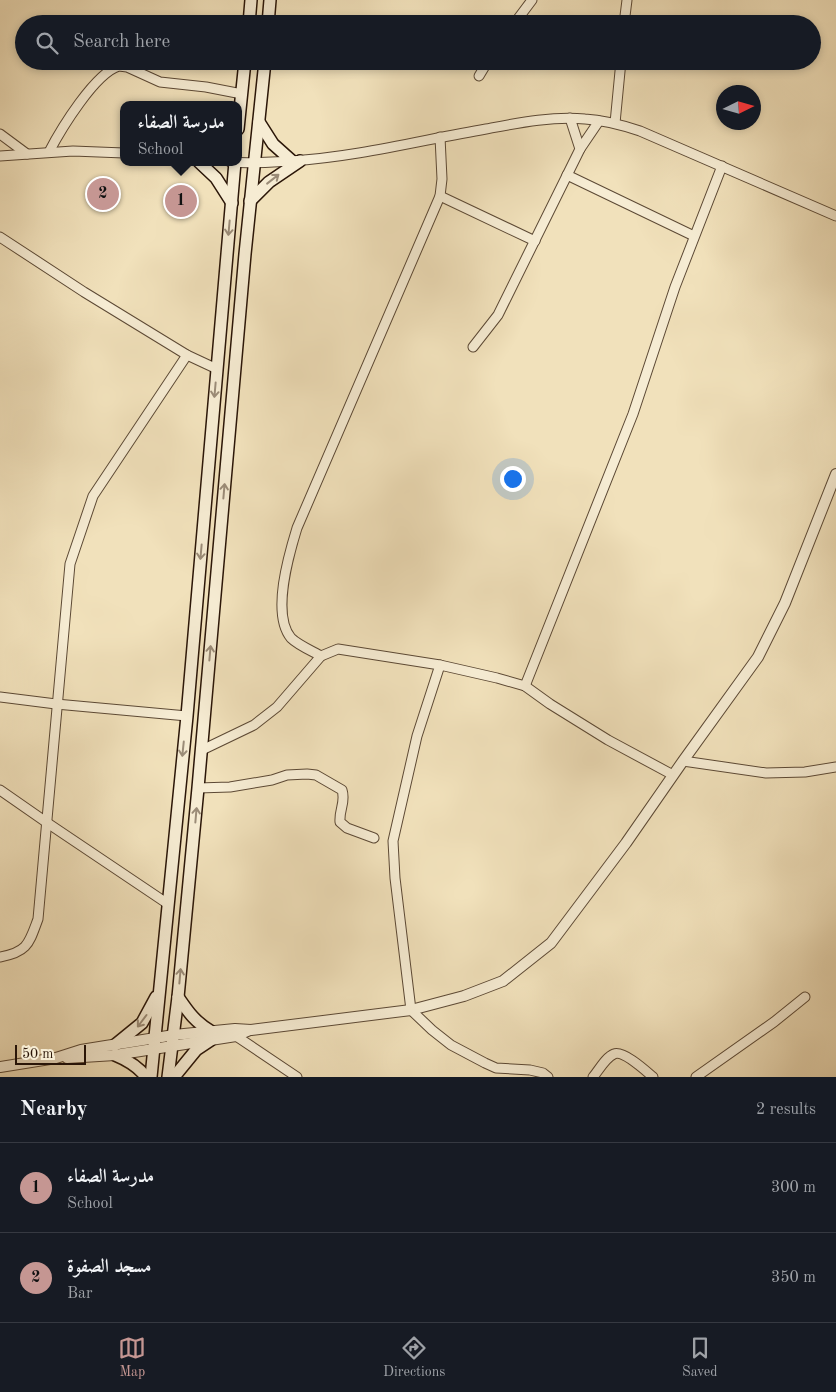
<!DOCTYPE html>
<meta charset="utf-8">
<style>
body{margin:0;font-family:"Old Standard TT",Amiri,serif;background:#242831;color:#f1f3f6}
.compass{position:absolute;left:716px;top:85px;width:45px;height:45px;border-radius:50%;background:#171b24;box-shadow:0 2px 8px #0003;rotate:85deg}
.scale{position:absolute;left:15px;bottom:12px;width:71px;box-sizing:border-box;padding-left:5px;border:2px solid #2b1608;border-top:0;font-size:14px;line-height:18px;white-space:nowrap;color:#2b1608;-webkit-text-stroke:4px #f6ecd3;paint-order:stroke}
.you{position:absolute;left:512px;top:478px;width:18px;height:18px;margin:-12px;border:4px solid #fff;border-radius:50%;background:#1a73e8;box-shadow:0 0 0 8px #1a73e833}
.badge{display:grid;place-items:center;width:32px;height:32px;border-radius:50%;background:#c59692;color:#111;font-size:16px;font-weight:700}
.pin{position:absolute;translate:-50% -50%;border:2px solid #fff;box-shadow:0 1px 5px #0006}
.popup{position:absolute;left:120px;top:101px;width:122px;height:65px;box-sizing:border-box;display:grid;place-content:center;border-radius:10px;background:#171b24;filter:drop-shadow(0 1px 4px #0005);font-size:16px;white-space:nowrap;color:#9ea1a6}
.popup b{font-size:19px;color:#f1f3f6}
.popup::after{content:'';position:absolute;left:50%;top:100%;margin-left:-10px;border:10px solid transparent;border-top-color:#171b24}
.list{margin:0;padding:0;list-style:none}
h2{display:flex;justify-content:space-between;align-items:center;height:65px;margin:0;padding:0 20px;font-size:21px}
h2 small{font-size:16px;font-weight:400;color:#9ea1a6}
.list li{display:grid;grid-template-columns:32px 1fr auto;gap:15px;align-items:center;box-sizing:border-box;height:90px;padding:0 20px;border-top:1px solid #363941}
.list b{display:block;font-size:19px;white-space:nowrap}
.list p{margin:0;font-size:16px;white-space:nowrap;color:#9ea1a6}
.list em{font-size:16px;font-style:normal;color:#9ea1a6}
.icon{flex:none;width:28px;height:28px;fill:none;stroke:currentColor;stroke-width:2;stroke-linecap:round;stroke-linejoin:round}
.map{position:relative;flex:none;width:836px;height:1077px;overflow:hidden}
.search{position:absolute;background:#171b24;box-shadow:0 2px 8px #0003;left:15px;right:15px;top:15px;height:55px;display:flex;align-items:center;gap:12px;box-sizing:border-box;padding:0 18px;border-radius:28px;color:#9ea1a6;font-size:19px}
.sheet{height:245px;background:#171b24}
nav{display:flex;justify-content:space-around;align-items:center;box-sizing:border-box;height:70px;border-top:1px solid #363941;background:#171b24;font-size:14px;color:#9ea1a6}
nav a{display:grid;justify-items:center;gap:2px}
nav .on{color:#c59692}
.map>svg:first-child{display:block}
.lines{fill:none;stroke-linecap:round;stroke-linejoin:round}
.minor-casing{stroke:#5c4935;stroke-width:11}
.tertiary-casing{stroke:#5c4935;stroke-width:12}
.secondary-casing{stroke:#2b1608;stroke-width:14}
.minor{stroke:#f6ecd3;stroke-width:9}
.tertiary{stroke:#f6ecd3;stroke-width:10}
.secondary{stroke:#f6ecd3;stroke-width:11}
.oneway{stroke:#9b8c78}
</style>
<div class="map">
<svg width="836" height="1077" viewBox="0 0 836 1077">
<rect width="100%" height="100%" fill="#f1e1bb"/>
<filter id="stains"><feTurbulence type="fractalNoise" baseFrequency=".004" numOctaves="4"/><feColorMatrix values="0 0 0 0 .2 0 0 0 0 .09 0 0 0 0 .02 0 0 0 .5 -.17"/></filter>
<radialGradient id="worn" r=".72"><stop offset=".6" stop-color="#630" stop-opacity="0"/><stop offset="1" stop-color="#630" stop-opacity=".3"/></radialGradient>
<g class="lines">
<g class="minor-casing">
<g id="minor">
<polyline points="514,24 532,0"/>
<polyline points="624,24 627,0"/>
<polyline points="479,76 488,61"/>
<polyline points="615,123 621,61"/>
<polyline points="0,134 27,154"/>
<polyline points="580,149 599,121"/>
<path d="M49,152C61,129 95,73 119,66L127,67L160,82L206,87L242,94"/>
<polyline points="0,156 73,151 124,153"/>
<path d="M230,162C251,164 270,162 291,161C357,157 422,140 486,129C518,123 552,116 585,119C604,120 622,125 640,131L836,216"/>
<polyline points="567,175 694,236"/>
<polyline points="440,196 535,241"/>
<polyline points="0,237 84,292 187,355 217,369"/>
<polyline points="473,347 498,315 580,149 570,118"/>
<path d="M321,656C312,651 298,645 291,638C271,614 289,554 297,528L440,196L442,179L440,137"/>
<polyline points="440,665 417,736 393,841 395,878 411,1010 432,1030 451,1045 485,1063 496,1068 530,1070 543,1073 548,1077"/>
<polyline points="525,686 633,414 675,287 722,166"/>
<polyline points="0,697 56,704 187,716"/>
<polyline points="202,750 254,725 277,707 321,656 338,649 440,665 497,678 525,686 550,704 608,740 673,775"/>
<polyline points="683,761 766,773 805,772 836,767"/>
<path d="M198,788L230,787L272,780L287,775L307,774L316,775L342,790C346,802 339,809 340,822L347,828L374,838"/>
<polyline points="0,790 46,822 168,904"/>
<path d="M0,957C28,952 29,943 38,919L70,564L93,496L187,355"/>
<polyline points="235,1031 236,1036 297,1077"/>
<path d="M593,1077C599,1070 606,1057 614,1054C623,1050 646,1071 653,1077"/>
<polyline points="696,1077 774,1022 805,997"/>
</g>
</g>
<g class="tertiary-casing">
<g id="tertiary">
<polyline points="67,1058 115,1055 236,1036 250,1030"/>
<polyline points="0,1067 56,1058 81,1050 174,1035 235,1029 251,1030 411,1010 464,996 503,981 551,943 626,843 683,761 758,657 785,603 836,474"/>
</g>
</g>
<g class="secondary-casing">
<g id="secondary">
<polyline points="249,24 251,0"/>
<polyline points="268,24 270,0"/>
<polyline points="259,122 273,144 292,161"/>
<polyline points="238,129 245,61"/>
<polyline points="199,162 216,178 232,203"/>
<polyline points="250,201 269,182 300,161"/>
<path d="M178,997C189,1013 195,1022 212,1032"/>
<polyline points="115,1045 142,1023 156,997"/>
<path d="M115,1055C127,1060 138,1066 146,1077"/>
<polyline points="151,1077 187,716 235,162"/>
<polyline points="168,1077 178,997 198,788 245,254 265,61"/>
<polyline points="174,1077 196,1050 211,1040"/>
</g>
</g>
<use href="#minor" class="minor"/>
<use href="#tertiary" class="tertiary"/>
<use href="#secondary" class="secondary"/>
</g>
<defs><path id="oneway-shaft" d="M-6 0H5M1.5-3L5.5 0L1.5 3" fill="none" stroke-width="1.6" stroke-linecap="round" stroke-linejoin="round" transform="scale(1.25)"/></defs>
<g class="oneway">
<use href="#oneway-shaft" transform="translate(273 179) rotate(-38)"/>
<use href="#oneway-shaft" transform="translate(229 228) rotate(95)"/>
<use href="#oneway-shaft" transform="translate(215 390) rotate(95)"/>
<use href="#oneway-shaft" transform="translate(224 491) rotate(-85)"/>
<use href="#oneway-shaft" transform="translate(201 552) rotate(95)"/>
<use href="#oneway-shaft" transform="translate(210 653) rotate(-85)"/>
<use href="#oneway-shaft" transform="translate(183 749) rotate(96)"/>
<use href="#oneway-shaft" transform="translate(196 815) rotate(-85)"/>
<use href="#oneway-shaft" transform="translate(180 976) rotate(-85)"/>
<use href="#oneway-shaft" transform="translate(142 1021) rotate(127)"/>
</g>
<rect width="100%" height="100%" filter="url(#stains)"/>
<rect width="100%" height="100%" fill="url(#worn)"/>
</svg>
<svg class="compass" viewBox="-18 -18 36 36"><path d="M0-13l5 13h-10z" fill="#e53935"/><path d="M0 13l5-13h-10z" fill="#9ea1a6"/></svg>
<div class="scale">50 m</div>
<div class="you"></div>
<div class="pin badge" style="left:181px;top:201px">1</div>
<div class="popup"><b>مدرسة الصفاء</b>School</div>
<div class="pin badge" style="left:103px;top:194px">2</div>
<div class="search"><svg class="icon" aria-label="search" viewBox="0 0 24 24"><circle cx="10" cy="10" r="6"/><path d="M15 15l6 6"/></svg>Search here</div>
</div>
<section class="sheet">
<h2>Nearby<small>2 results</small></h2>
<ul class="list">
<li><span class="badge">1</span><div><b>مدرسة الصفاء</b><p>School</p></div><em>300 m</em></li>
<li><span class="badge">2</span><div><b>مسجد الصفوة</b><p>Bar</p></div><em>350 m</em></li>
</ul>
</section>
<nav>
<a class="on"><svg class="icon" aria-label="map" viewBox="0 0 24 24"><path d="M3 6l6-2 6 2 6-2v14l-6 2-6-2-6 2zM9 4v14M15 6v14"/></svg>Map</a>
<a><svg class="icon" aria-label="directions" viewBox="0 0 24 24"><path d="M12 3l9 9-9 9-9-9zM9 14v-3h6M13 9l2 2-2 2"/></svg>Directions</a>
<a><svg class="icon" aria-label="saved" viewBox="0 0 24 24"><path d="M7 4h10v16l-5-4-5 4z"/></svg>Saved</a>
</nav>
